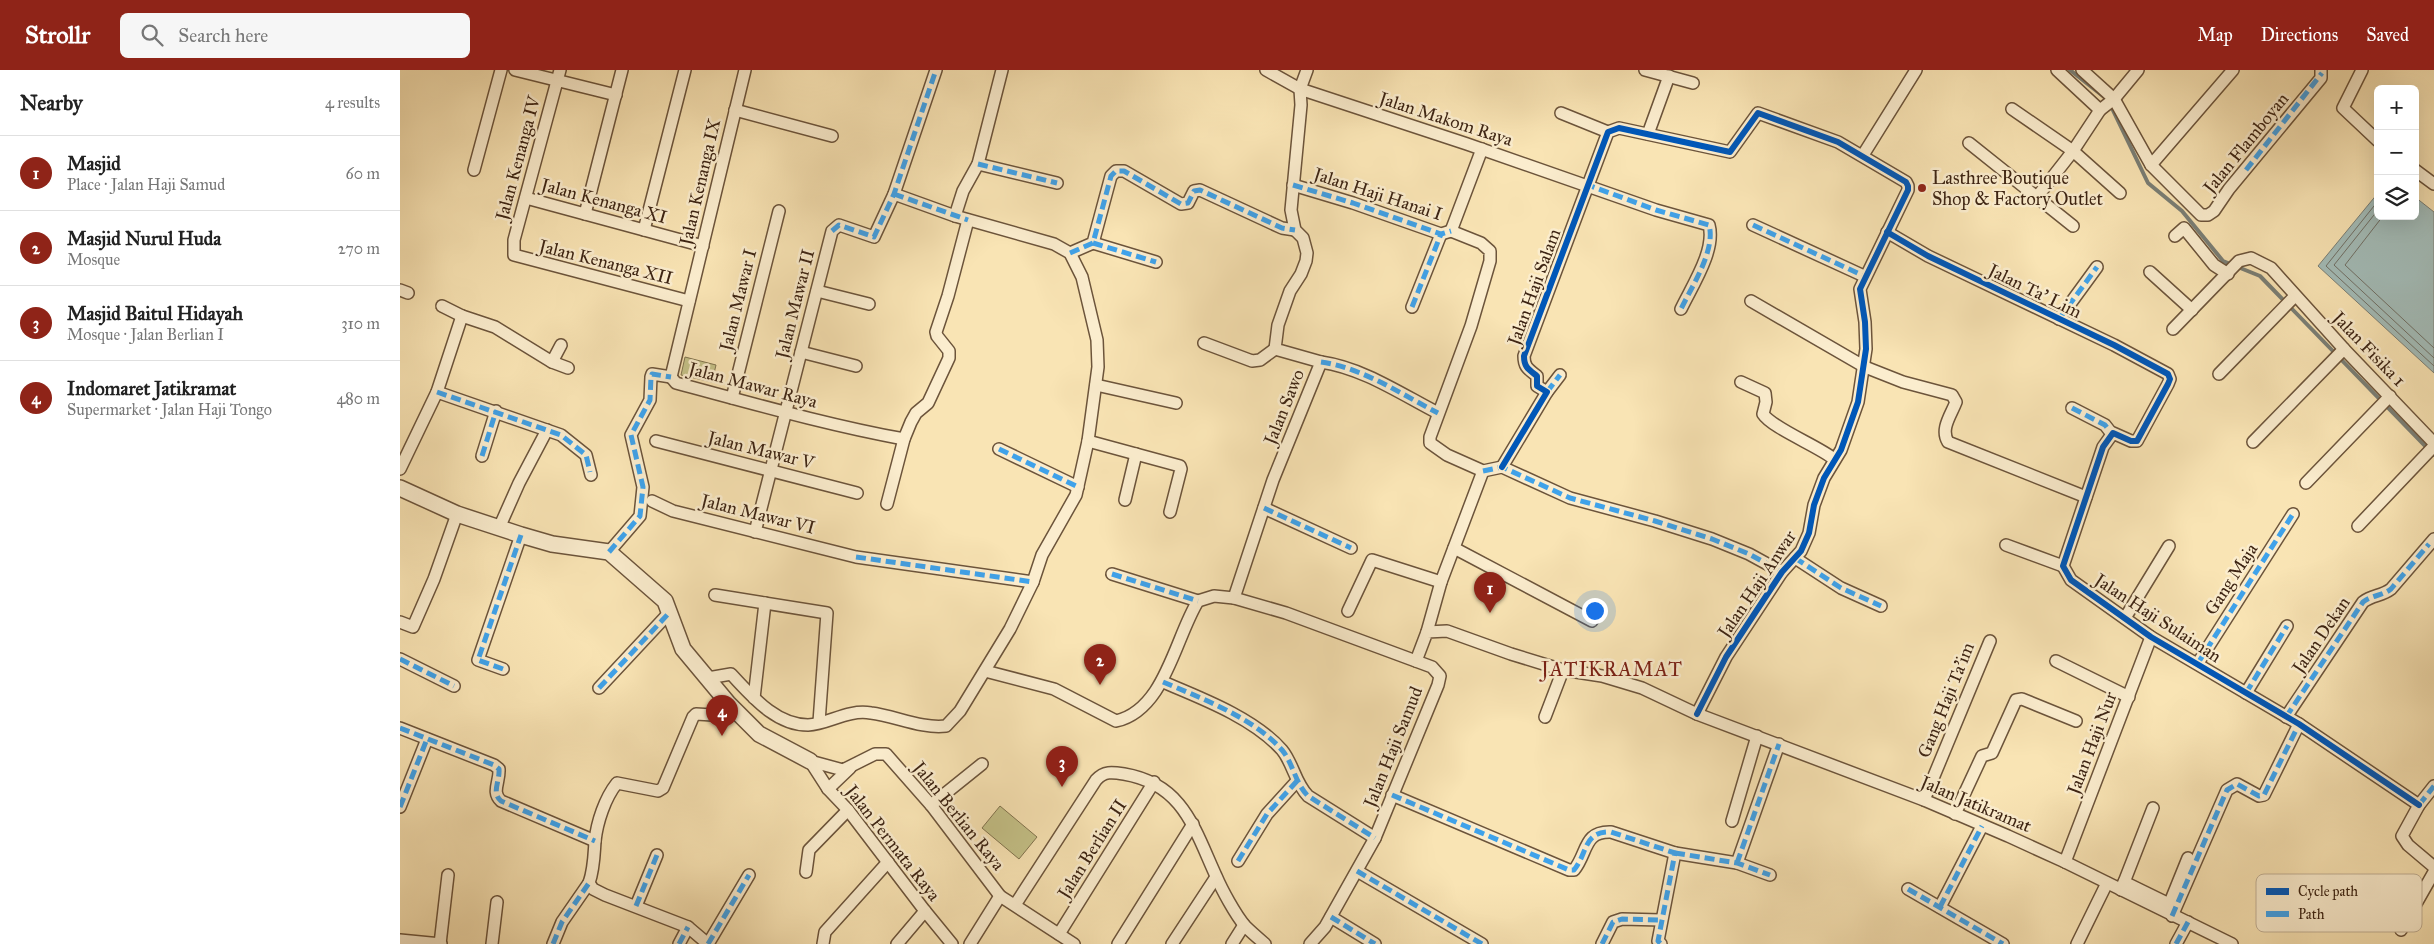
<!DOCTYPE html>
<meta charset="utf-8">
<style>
body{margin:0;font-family:"IM FELL Great Primer",serif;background:#f6f6f6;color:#222}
.controls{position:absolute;right:15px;top:15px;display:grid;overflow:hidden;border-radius:8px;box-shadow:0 5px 20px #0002}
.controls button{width:45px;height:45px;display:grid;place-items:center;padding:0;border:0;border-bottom:1px solid #e0e0e0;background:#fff;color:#222;font:25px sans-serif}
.you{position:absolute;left:1194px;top:540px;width:18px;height:18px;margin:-12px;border:4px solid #fff;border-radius:50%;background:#1a73e8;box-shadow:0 0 0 8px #1a73e833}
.badge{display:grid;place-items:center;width:32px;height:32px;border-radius:50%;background:#8f2418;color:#fff;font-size:16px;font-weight:700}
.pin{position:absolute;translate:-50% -41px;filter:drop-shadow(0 1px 2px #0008)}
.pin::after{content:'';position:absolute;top:26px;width:18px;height:15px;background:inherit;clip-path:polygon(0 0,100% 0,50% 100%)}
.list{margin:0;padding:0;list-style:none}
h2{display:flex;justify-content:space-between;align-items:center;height:65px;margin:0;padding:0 20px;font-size:21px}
h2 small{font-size:16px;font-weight:400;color:#767676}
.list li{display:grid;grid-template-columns:32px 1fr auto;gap:15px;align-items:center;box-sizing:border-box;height:75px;padding:0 20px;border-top:1px solid #e0e0e0}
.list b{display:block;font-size:19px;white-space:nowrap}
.list p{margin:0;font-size:16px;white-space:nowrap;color:#767676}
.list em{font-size:16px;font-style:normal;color:#767676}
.icon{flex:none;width:28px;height:28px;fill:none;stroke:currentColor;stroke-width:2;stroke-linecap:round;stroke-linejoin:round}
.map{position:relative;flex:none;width:2034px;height:874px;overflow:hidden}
header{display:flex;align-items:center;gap:30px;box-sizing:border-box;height:70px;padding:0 25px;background:#8f2418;color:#fff}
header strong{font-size:24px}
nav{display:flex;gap:28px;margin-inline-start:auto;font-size:18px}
.search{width:350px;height:45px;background:#f6f6f6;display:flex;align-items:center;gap:12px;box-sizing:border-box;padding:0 18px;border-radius:8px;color:#767676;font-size:19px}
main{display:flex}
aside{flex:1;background:#fff}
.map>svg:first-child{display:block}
.green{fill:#c5c288;stroke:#81734e}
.water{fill:#a3bcb8;stroke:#7a7f76}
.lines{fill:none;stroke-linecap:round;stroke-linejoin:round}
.shore{stroke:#707066;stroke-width:1}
.stream{stroke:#7a7f76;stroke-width:4}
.minor-casing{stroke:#6c543b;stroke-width:14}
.tertiary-casing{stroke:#6c543b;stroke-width:18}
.minor{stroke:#fbedce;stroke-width:11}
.tertiary{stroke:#fbedce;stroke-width:15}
.quiet{stroke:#3fa2ea;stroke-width:5;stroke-dasharray:10 5;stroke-linecap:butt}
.cycleway-casing{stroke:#fbedce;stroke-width:9}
.cycleway{stroke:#0057b8;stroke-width:6}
.poi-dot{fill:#8f2418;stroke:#fbedce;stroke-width:2}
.labels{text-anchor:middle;stroke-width:5;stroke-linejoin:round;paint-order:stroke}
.street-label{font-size:18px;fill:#3d2413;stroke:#fbedce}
.poi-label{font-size:18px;fill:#3d2413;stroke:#fbedce;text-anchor:start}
.quarter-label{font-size:20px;letter-spacing:1px;fill:#7a1f14;stroke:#fbedce}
.key{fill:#fbedce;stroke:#c2b196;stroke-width:1}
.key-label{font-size:14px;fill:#3d2413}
</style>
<header>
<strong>Strollr</strong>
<div class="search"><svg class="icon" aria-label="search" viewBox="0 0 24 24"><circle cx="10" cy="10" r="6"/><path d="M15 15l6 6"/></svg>Search here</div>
<nav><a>Map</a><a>Directions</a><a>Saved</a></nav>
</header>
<main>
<aside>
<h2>Nearby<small>4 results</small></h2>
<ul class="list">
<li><span class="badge">1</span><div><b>Masjid</b><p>Place · Jalan Haji Samud</p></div><em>60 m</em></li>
<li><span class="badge">2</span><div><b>Masjid Nurul Huda</b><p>Mosque</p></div><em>270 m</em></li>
<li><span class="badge">3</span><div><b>Masjid Baitul Hidayah</b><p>Mosque · Jalan Berlian I</p></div><em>310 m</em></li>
<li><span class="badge">4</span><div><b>Indomaret Jatikramat</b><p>Supermarket · Jalan Haji Tongo</p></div><em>480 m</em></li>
</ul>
</aside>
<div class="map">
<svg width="2034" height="874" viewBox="0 0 2034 874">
<rect width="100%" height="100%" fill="#f9e4b4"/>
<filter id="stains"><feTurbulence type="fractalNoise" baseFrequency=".004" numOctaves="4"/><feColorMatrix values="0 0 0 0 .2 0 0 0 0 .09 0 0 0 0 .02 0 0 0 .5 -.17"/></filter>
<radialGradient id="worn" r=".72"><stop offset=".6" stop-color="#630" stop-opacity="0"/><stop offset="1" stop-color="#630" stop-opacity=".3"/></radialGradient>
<g class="green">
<polygon points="285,287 316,295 312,312 281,305"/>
<polygon points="600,736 637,767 619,789 582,758"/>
</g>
<polygon class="water" points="1978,123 1978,146 2015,146 2015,127 2034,142 2034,303 1918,196"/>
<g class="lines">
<g class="shore">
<polyline points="1978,131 1926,196 2034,296"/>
<polyline points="1978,140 1934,195 2034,288"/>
<polyline points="1983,146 1945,195 2034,278"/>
</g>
<polyline class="stream" points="1670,0 1708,30 1748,113 1782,141 1823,191 1860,206 2034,385"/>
<g class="minor-casing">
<g id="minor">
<polyline points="115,0 216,25"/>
<polyline points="160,0 114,170 114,185 289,231"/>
<path d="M866,0L900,19L1067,74L1256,140L1309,155C1316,180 1292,216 1281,239"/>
<polyline points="1245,0 1293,13"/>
<polyline points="1657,0 1700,40"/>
<polyline points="1682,0 1714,29 1751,95 1801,145 1808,145 1814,141 1829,119 1921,8 1921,0"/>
<polyline points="1962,0 1943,38 1978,71"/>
<polyline points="1612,39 1673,81 1720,123"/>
<polyline points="335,40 432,66"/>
<polyline points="1161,43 1208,62"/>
<polyline points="1248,64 1269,6"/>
<polyline points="1569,73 1673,156"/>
<polyline points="1463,85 1516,0"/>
<polyline points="578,94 657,113"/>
<polyline points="1751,95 1833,0"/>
<polyline points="74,100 101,0"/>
<polyline points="2015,100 2034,114"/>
<polyline points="893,115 953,133 1041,164 1051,161"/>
<polyline points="1637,127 1673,81 1700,40 1714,29 1738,0"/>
<polyline points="126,128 303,176"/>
<polyline points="185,144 222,0"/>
<polyline points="555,146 563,121 578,94 602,0"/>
<polyline points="1353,155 1464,206"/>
<polyline points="244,160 285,0"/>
<polyline points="1051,161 1081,173 1090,181 1090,191 1071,256 1030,367 1030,373 1047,385 1083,401 1102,397 1170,428 1255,451 1312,469 1349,484 1382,502"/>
<polyline points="1051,161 1082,79"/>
<polyline points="1487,162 1528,186 1714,275 1768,304 1770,309 1768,314 1737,371 1731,371 1713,363 1703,377 1663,496 1671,510 1751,567 1899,654 2019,735"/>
<polyline points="1775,166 1784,158 1814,195 1828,204"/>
<polyline points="693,173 756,192"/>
<polyline points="670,183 693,173 711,106 716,101 724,101 781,134 788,133 794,121 800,120 882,158 895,160"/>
<polyline points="1750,202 1792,240"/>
<polyline points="0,220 8,223"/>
<polyline points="417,221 469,234"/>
<path d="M1351,231L1465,297L1503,312L1552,325L1556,332C1551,345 1540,359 1548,372L1686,427"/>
<polyline points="42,236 62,246"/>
<polyline points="1012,237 1041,164"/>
<polyline points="1659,249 1697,197"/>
<polyline points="1773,259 1839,191 1851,188 1871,198 1944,279 2034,373"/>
<polyline points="804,273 852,291 860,290 875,279"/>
<polyline points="401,282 456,296"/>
<polyline points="152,292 161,275"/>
<path d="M921,292C963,298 1001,324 1038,343"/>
<polyline points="1819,304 1895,226"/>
<polyline points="271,307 345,0"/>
<path d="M271,307L276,313C351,333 427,355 504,369"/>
<path d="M1341,312L1365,323L1366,332L1363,344C1372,358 1418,376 1434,389"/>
<polyline points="696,315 776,333"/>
<polyline points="37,322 161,365 186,385 191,405"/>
<polyline points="1147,322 1160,305"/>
<polyline points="332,328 379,141"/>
<polyline points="1672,338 1705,355 1712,364"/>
<polyline points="256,371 457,423"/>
<polyline points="688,371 780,396 781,399 770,442"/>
<polyline points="1853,372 1944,279"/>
<polyline points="599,379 678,417"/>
<polyline points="82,386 96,341"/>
<path d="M1102,397L1147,322L1137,316V306C1128,299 1124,297 1124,286L1208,62L1219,58L1330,82L1358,43L1438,72L1506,112L1508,116V120L1460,219L1465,252L1466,279L1458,332L1441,380L1424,408L1414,435L1409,463L1401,481L1382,502L1326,587L1297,644"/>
<polyline points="0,399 37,322 62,246 95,257 152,292 168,298"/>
<polyline points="1906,413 1990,326"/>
<polyline points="725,430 736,384"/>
<polyline points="252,431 273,441 456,487 633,512"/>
<polyline points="487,434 504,369 511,352 516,343 528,333 549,288 549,281 537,266 536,262 548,226 568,150"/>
<polyline points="864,438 951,478"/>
<polyline points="1958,456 2034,376"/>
<polyline points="99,458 119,413 147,360"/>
<polyline points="355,462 432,161 439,155 474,167 494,124 536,0"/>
<polyline points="1606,475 1663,496"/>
<polyline points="1054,478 1192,551"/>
<polyline points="209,482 240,446 243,417 231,365 250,330 251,307 252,304 271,307"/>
<polyline points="1395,488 1441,518 1481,536"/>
<polyline points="712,504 798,531"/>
<polyline points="315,525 427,543 419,652"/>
<polyline points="834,528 873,410 921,292 875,279 878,255 890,221 901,204 906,191 907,183 903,168 895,160 891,140 901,35 900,19 907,0"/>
<polyline points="948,541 972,490 1041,512"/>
<polyline points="1725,548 1769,476"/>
<polyline points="0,552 13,557 34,509 57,444"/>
<polyline points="1027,562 1041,512 1083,401"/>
<polyline points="0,589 54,616"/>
<polyline points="1016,591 1027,562 1047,561 1111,584 1163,600 1202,606 1242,618 1297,644 1524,730 1608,766 1665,792 1832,874"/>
<polyline points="1656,591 1729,627"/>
<polyline points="1798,593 1893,444"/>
<polyline points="103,599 78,590 121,465"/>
<path d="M585,601L654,619L716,651C765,640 775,568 798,531L814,526L834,528L886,543L1032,597L1040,606L1038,615L975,768L925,857L910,874"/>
<path d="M308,608L331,604C351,625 375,655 408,655C429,654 447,639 471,643C495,646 522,659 546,656L560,641L610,559L633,512L642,485L676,425L688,371L698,297L697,270L682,207L670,183L654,174L555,146L494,124"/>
<path d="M763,612C801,628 854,648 882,680C893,693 895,713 908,726L975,768"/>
<polyline points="199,618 269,543"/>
<polyline points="1846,623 1887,556"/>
<polyline points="354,628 365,533"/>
<polyline points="1145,647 1163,600"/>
<path d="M1886,647L1963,532C1972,525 1982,526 1991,519L2034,469"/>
<path d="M0,658L94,695L99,699C100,712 91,722 101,731L195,771"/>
<polyline points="410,691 443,700 475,684 486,684 531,735 600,826 674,874"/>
<polyline points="410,691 428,719 448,740 525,841 552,874"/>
<polyline points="2034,716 2019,735 2002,766 2008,775 2034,797"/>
<polyline points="428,719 450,698"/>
<path d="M992,725L1169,800H1174C1188,783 1183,761 1211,762L1275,783L1258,871L1261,874"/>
<polyline points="1524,730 1590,571"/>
<polyline points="531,735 582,694"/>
<polyline points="0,737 27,669"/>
<polyline points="1555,744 1582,686 1592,683 1616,630 1622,629 1676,651"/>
<polyline points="1332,751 1357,666"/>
<polyline points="1275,783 1337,793 1370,805"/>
<polyline points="838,791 867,744 897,711"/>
<polyline points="1665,792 1751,567"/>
<polyline points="1337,793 1379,674"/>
<polyline points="957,801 1082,874"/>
<polyline points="406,802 409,780 448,740"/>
<polyline points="1724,812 1769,834"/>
<polyline points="1508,819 1603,874"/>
<polyline points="1721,820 1753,738"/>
<polyline points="1771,830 1788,788"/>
<path d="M615,835L696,710C704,701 712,702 724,704C783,714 794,758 816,806C822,820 835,844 845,856C851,862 858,868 865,874"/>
<polyline points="236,836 257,785"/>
<polyline points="1540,837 1582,756"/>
<polyline points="1772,846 1827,720 1837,714 1859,726 1864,725 1899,654"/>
<polyline points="931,847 975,874"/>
<polyline points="2001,860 2034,802"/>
<polyline points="659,864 754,712"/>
<polyline points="0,870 41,874"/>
<polyline points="40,874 48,805"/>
<polyline points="92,874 97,832"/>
<polyline points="153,874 162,852 189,813"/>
<polyline points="279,874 288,857"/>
<path d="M308,874L288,857L205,825L193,819L189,813C194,799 194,786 195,771C197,752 205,728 217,713L258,721L263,718L293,647L296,644L313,645L328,633"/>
<polyline points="308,874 349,805"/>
<polyline points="423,874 425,862 488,792"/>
<polyline points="497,874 525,841"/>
<polyline points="570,874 600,826"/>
<polyline points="718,874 793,754"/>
<polyline points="772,874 816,807"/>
<polyline points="832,874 844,855"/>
<polyline points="1202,874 1213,852 1222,849 1261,850"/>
<polyline points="1677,874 1707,813"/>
<polyline points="1776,874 1788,852"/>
</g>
</g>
<g class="tertiary-casing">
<polyline id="tertiary" points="0,418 57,444 121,465 152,474 209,482 265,531 283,579 328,633 359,664 410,691"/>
</g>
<use href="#minor" class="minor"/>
<use href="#tertiary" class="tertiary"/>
<g class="quiet">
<polyline points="578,94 657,113"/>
<polyline points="1846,100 1922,3"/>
<polyline points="893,115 953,133 1041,164 1051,161"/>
<path d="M1187,118L1188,115L1256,140L1309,155C1316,180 1292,216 1281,239"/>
<polyline points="494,124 568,150"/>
<polyline points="1353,155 1464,206"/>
<polyline points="432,161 439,155 474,167 494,124 536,0"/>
<polyline points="693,173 756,192"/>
<polyline points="670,183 693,173 711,106 716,101 724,101 781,134 788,133 794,121 800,120 882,158 895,160"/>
<polyline points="1012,237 1041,164"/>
<polyline points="1659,249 1697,197"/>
<path d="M921,292C963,298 1001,324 1038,343"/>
<polyline points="37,322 161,365 186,385 190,402"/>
<polyline points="1147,322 1160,305"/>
<polyline points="1672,338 1705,355 1712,364"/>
<polyline points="599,379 678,417"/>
<polyline points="82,386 96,341"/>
<polyline points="1083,401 1102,397 1170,428 1255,451 1312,469 1349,484 1382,502"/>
<polyline points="864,438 951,478"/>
<polyline points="209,482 240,446 243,417 231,365 250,330 251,307 252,304 271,307"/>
<polyline points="456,487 633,512"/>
<polyline points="1395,488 1441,518 1481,536"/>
<polyline points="712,504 798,531"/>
<polyline points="0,589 54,616"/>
<polyline points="1798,593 1893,444"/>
<polyline points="103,599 78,590 121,465"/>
<path d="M763,612C801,628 854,648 882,680C893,693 895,713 908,726L975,768"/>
<polyline points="199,618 269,543"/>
<polyline points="1846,623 1887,556"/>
<path d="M1886,647L1963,532C1972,525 1982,526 1991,519L2029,474"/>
<path d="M0,658L94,695L99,699C100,712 91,722 101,731L195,771"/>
<path d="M992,725L1169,800H1174C1188,783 1183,761 1211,762L1275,783L1258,871L1261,874"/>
<polyline points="2019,735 2034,716"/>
<polyline points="0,737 27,669"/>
<polyline points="1275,783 1337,793 1370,805"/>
<polyline points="838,791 867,744 897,711"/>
<polyline points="1337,793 1379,674"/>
<polyline points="957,801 1082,874"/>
<polyline points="1508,819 1603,874"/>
<polyline points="236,836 257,785"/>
<polyline points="1540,837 1582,756"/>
<polyline points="1772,846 1827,720 1837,714 1859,726 1864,725 1899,654"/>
<polyline points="931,847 975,874"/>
<polyline points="153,874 162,852 189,813"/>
<polyline points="279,874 288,857"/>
<polyline points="308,874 349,805"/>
<polyline points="1202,874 1213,852 1222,849 1261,850"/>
<polyline points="1776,874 1788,852"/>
</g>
<g class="cycleway-casing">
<g id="cycleway">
<polyline points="1487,162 1528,186 1714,275 1768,304 1770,309 1768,314 1737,371 1731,371 1713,363 1703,377 1663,496 1671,510 1751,567 1899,654 2019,735"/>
<path d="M1102,397L1147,322L1137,316V306C1128,299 1124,297 1124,286L1208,62L1219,58L1330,82L1358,43L1438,72L1506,112L1508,116V120L1460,219L1465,252L1466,279L1458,332L1441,380L1424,408L1414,435L1409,463L1401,481L1382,502L1326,587L1297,644"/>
</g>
</g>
<use href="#cycleway" class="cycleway"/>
</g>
<circle class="poi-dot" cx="1522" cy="118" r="5"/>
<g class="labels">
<g class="street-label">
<text transform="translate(1046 49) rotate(18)" y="6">Jalan Makom Raya</text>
<text transform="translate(1846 73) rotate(-51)" y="6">Jalan Flamboyan</text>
<text transform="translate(118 88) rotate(-75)" y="6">Jalan Kenanga IV</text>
<text transform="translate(300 112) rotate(-77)" y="6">Jalan Kenanga IX</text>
<text transform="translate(978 124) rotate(18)" y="6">Jalan Haji Hanai I</text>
<text transform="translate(204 131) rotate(15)" y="6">Jalan Kenanga XI</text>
<text transform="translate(206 192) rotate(14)" y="6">Jalan Kenanga XII</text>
<text transform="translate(1134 217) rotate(-70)" y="6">Jalan Haji Salam</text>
<text transform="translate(1635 221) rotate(26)" y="6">Jalan Ta' Lim</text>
<text transform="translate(338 230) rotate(-76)" y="6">Jalan Mawar I</text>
<text transform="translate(395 234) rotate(-76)" y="6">Jalan Mawar II</text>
<text transform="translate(1969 279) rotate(46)" y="6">Jalan Fisika 1</text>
<text transform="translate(353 315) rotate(15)" y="6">Jalan Mawar Raya</text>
<text transform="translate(884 337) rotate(-68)" y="6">Jalan Sawo</text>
<text transform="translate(361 380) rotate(14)" y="6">Jalan Mawar V</text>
<text transform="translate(358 444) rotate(14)" y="6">Jalan Mawar VI</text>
<text transform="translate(1831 509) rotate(-57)" y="6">Gang Maja</text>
<text transform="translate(1357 514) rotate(-56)" y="6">Jalan Haji Anwar</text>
<text transform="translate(1758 548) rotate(33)" y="6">Jalan Haji Sulaiman</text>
<text transform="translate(1921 565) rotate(-56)" y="6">Jalan Dekan</text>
<text transform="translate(1546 630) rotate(-68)" y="6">Gang Haji Ta’im</text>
<text transform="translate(1692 673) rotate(-69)" y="6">Jalan Haji Nur</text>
<text transform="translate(993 677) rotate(-68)" y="6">Jalan Haji Samud</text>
<text transform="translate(1576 734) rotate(23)" y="6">Jalan Jatikramat</text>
<text transform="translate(559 746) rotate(51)" y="6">Jalan Berlian Raya</text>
<text transform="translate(493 773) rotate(52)" y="6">Jalan Permata Raya</text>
<text transform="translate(692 779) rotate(-58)" y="6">Jalan Berlian II</text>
</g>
<g class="poi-label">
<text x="1532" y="114">Lasthree Boutique<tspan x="1532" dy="21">Shop &amp; Factory Outlet</tspan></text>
</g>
<g class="quarter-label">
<text x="1212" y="606">JATIKRAMAT</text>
</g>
</g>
<rect x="1856" y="804" width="166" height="58" rx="8" class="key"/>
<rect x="1866" y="818" width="23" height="7" fill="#0057b8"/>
<rect x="1866" y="841" width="23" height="6" fill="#3fa2ea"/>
<g class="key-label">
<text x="1898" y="826">Cycle path</text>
<text x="1898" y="849">Path</text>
</g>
<rect width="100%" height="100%" filter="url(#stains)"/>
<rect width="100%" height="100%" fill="url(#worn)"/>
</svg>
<div class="controls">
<button>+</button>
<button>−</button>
<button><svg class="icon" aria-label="layers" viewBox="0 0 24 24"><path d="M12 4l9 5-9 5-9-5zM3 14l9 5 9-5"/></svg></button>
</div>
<div class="you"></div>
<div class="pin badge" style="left:1090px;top:543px">1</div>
<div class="pin badge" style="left:700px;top:615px">2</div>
<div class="pin badge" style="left:662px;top:717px">3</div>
<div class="pin badge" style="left:322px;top:666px">4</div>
</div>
</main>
